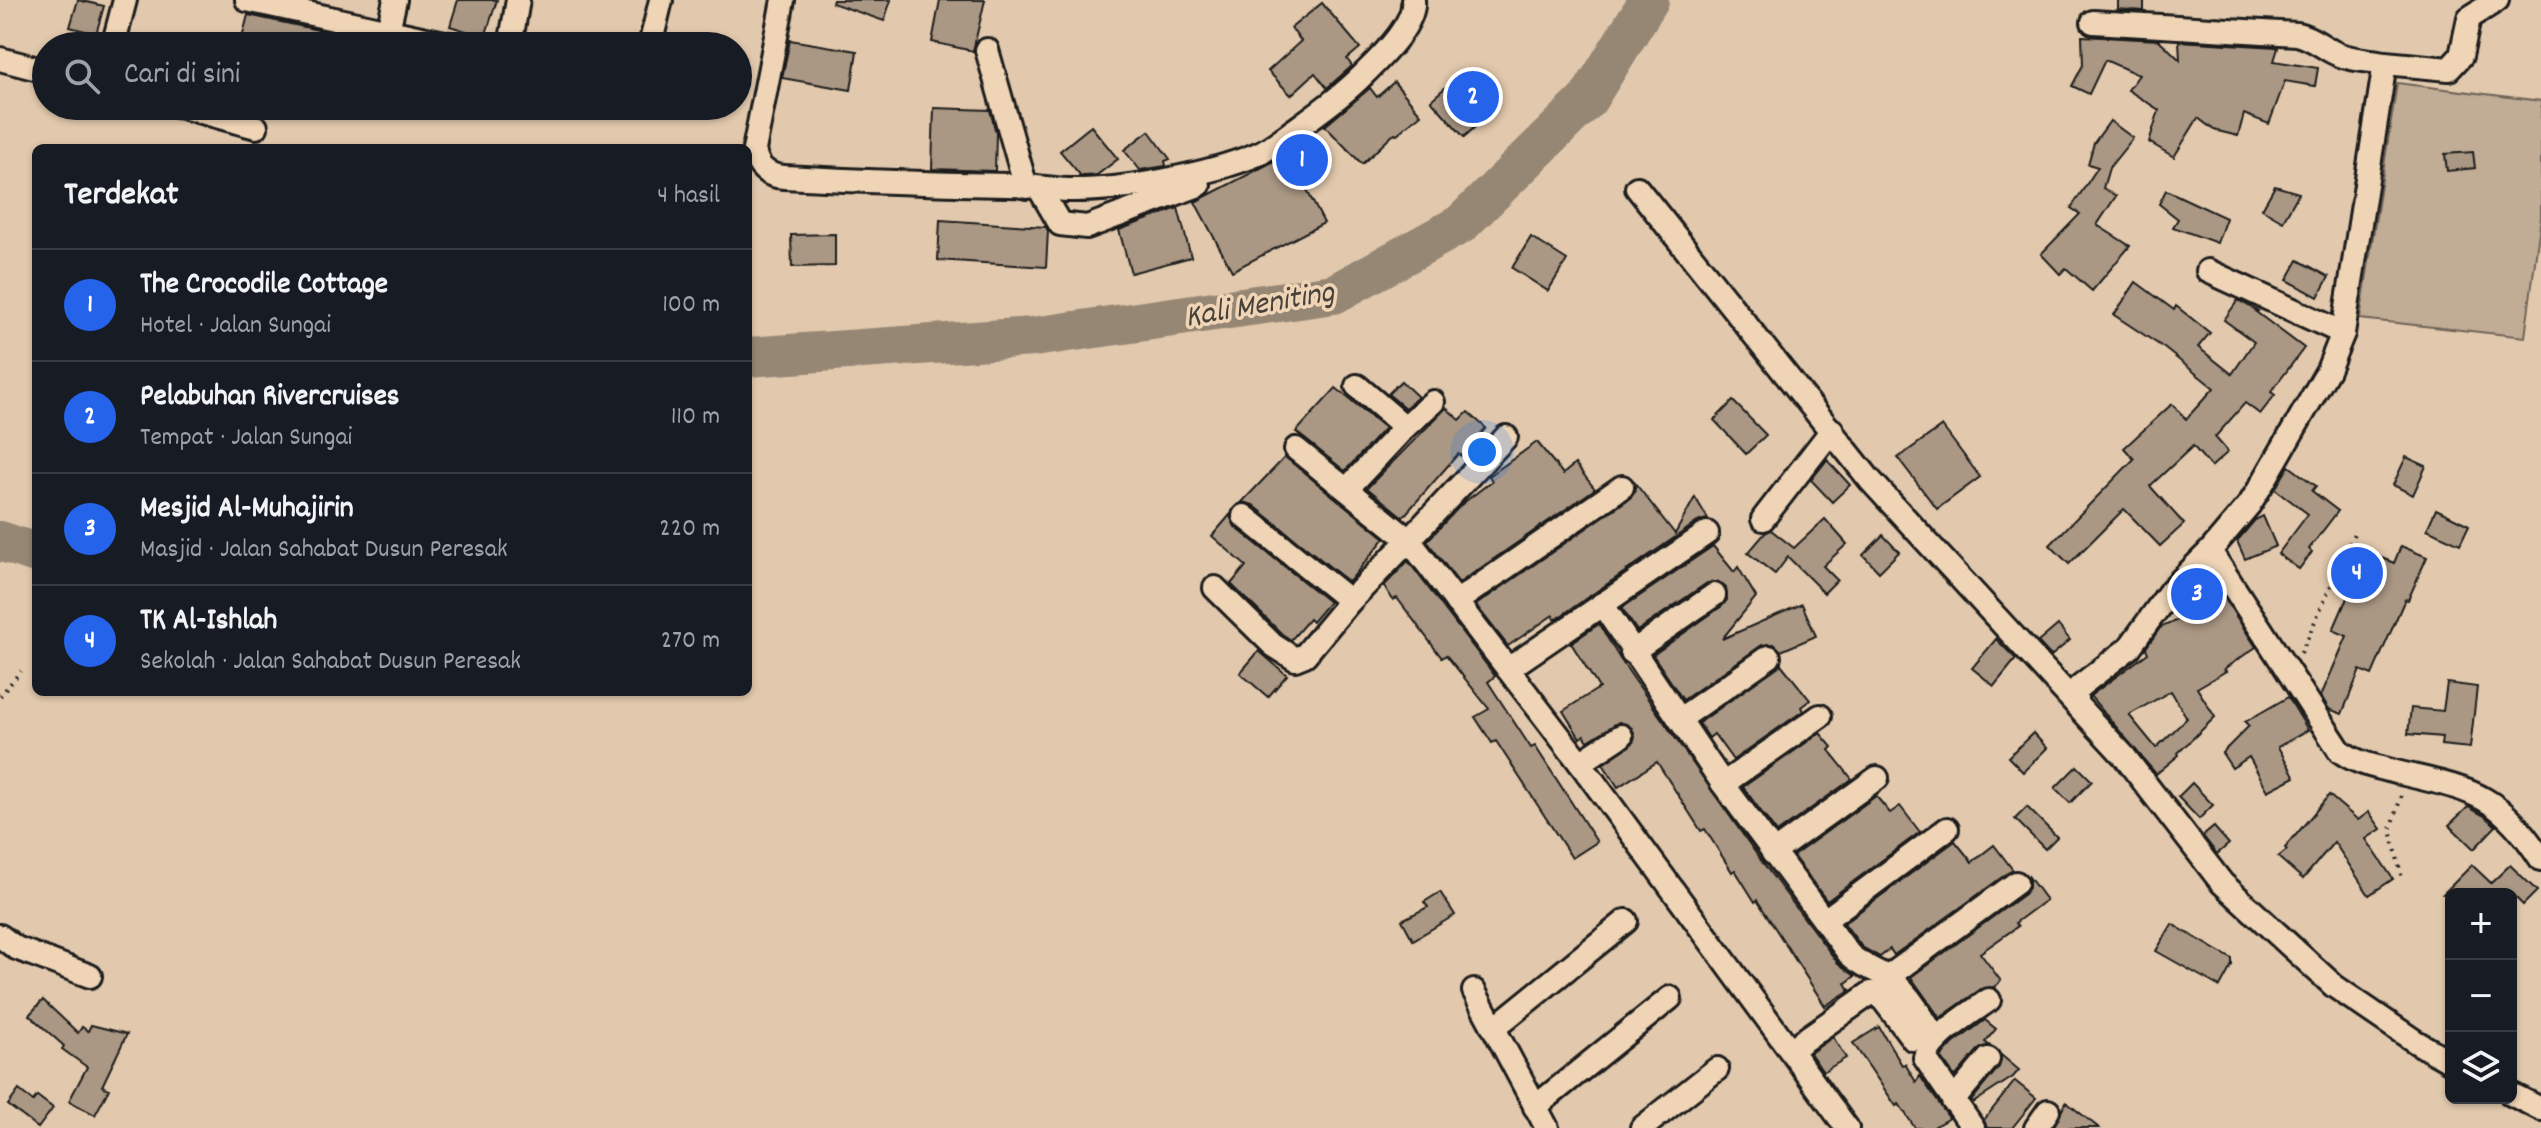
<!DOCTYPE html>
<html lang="id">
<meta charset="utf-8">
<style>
body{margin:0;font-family:Dekko,sans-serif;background:#242831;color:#f1f3f6}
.controls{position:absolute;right:24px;bottom:24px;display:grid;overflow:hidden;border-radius:12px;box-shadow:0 2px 6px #0004}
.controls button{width:72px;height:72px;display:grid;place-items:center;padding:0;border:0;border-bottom:2px solid #363941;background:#171b24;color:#f1f3f6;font:40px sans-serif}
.you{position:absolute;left:1482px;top:452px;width:28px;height:28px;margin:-20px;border:6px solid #fff;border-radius:50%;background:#1a73e8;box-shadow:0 0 0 12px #1a73e833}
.badge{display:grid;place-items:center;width:52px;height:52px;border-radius:50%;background:#2563eb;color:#fff;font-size:26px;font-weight:700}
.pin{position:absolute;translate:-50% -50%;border:4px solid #fff;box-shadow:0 2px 8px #0006}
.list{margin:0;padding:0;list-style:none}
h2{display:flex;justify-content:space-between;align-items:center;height:104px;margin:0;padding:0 32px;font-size:34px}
h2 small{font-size:26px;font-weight:400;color:#9ea1a6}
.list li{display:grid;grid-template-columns:52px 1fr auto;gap:24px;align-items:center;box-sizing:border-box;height:112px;padding:0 32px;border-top:2px solid #363941}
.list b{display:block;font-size:30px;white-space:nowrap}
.list p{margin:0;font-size:26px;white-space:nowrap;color:#9ea1a6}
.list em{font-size:26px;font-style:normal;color:#9ea1a6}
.icon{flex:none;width:44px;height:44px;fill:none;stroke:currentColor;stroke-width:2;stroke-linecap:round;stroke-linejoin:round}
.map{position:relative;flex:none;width:2541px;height:1128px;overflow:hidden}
.search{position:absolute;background:#171b24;box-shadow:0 2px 6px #0004;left:32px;top:32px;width:720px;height:88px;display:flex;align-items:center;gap:20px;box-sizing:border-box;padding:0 28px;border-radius:44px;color:#9ea1a6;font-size:30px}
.panel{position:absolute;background:#171b24;box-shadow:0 2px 6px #0004;left:32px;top:144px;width:720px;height:552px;border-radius:12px}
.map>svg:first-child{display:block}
.green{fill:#c1ac95;stroke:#6e6458;stroke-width:2}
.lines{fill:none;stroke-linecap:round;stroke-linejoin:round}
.river{stroke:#968775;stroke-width:40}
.building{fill:#ab9884;stroke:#1c1c1c;stroke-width:2;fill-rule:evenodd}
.street-casing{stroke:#1c1c1c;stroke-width:28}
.path{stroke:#1c1c1c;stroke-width:4;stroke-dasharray:2 6;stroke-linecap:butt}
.street{stroke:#efd4b6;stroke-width:22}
.labels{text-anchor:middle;stroke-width:7;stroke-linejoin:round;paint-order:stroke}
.water-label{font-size:32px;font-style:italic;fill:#47413b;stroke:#efd4b6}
</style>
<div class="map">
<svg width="2541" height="1128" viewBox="0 0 2541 1128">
<rect width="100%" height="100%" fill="#e2c9ad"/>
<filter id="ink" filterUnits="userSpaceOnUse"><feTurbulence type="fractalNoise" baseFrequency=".0125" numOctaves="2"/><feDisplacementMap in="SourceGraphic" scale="16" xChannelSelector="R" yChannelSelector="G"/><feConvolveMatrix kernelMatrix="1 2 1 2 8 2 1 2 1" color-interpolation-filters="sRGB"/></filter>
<g filter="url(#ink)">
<polygon class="green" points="2397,83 2541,101 2541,217 2525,337 2360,319"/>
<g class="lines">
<g class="river">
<polyline points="748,357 1033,337 1334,294 1461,224 1588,99 1649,0"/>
<polyline points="0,541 36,553"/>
</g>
</g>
<g class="building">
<polygon points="78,0 104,6 96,34 70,27"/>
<polygon points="458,0 497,0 485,37 450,26"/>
<polygon points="833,0 891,0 884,21 832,3"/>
<polygon points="940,0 985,0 973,51 932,42"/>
<polygon points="2118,0 2144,0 2144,11 2118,9"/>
<polygon points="1322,3 1360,48 1347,59 1352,66 1327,88 1315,73 1291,95 1268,71 1301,41 1291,28"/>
<polygon points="248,15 351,37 349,46 240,46"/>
<polygon points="2082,36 2159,40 2180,60 2179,41 2276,47 2278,48 2274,61 2318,68 2315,86 2285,81 2269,124 2244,114 2238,136 2214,130 2198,118 2174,157 2149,142 2159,110 2128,90 2139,75 2105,60 2089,94 2072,86 2083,65"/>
<polygon points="790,40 857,51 851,90 782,78"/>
<polygon points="1454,80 1486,117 1464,137 1431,100"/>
<polygon points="1394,82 1421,114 1397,134 1395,133 1362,164 1325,126 1370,88 1377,97"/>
<polygon points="934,108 990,110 996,133 995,171 932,169"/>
<polygon points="2110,121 2133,138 2109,168 2103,188 2116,196 2097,225 2130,246 2092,291 2066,268 2060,274 2041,254 2080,214 2071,208 2098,167 2088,164 2094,143"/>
<polygon points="1091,126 1118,159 1097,175 1081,176 1060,151"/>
<polygon points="1149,131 1170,159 1165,161 1166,166 1140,170 1124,150"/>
<polygon points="2473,152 2475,168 2447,171 2445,154"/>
<polygon points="1288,154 1324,223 1232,271 1195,202"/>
<polygon points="2275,186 2299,193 2283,221 2262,209"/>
<polygon points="2166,190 2226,218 2217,243 2173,227 2178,219 2159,204"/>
<polygon points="1178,208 1191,257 1131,273 1119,230"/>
<polygon points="940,220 1046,227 1048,231 1046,267 938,260"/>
<polygon points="835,234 835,266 792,267 791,235"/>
<polygon points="1531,237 1567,260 1548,291 1512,268"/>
<polygon points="2298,260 2329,277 2318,297 2287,280"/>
<polygon points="2136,282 2174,310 2176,306 2210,333 2198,347 2232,374 2254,342 2224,320 2238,300 2258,311 2256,312 2304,348 2271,392 2275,395 2260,414 2245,403 2215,437 2228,452 2211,467 2193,446 2150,486 2184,524 2160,546 2124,509 2069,564 2050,545 2134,459 2124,448 2172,404 2186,419 2214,388 2164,348 2114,315"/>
<polygon points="1401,381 1418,397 1405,408 1388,394"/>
<polygon points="1336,388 1385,428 1345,471 1296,432"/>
<polygon points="1733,401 1766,435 1746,454 1714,420"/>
<polygon points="1446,408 1460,420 1468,412 1486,428 1461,456 1458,454 1403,517 1367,488"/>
<polygon points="1942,426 1980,477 1937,509 1898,458"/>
<polygon points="1537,442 1563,474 1575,464 1595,489 1459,583 1427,541 1462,504 1492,481 1489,476"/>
<polygon points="1285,457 1385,538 1349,582 1253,505 1242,502"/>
<polygon points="2406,457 2426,466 2413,495 2393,485"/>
<polygon points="1827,460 1850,485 1832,502 1811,480"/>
<polygon points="2289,466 2316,486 2312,491 2338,511 2309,549 2312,552 2299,569 2278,554 2308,514 2275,489"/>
<polygon points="1635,483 1675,534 1695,497 1708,519 1699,521 1555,620 1553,615 1508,646 1476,605 1630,498 1635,492"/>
<polygon points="2436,509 2469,525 2460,544 2427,529"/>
<polygon points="1230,515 1235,527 1329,602 1312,622 1309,619 1291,640 1282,634 1231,584 1246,566 1212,536"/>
<polygon points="2263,516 2276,546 2245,559 2237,541 2255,520"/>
<polygon points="1825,519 1847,544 1823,566 1837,580 1824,593 1788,557 1775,574 1748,553 1765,533 1771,530 1794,548"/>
<polygon points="1883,535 1899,552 1879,572 1863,555"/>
<polygon points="1713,546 1734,572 1738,567 1756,597 1722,639 1802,604 1816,636 1781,651 1774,644 1762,645 1683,700 1653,655 1722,606 1727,600 1726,588 1719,582 1707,583 1637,631 1622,608"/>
<polygon points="2401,546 2427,557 2408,600 2405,599 2372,675 2360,670 2342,714 2329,709 2321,696 2347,636 2333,630 2350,591 2338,586 2355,547 2394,563"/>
<polygon points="1408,561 1495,676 1488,682 1531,748 1535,746 1597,842 1572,858 1496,741 1492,743 1475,717 1489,709 1446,655 1442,658 1397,598 1393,600 1384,586"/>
<path d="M2210,576L2256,647L2224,669L2226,671L2197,688L2215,717L2178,753L2179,755L2156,774L2090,696L2148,653L2146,648L2160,628L2197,611L2186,595ZM2171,691L2187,718L2156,748L2129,715Z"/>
<polygon points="1599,624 1620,659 1762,862 1838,963 1855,976 1846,983 1850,990 1825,1006 1757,900 1755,902 1735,870 1732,872 1705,829 1701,831 1657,762 1618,787 1603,764 1633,743 1635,736 1632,728 1619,722 1588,741 1584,735 1580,738 1563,711 1599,688 1571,643"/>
<polygon points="2058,625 2070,640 2051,656 2038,642"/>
<polygon points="1996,639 2016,659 1994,686 1972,668"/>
<polygon points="1259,651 1287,675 1268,697 1240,673"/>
<polygon points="1781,664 1810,700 1801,707 1803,711 1733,760 1714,734 1709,738 1699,723"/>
<polygon points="2447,683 2477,687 2470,748 2441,745 2442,737 2408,734 2411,708 2443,711"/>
<polygon points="2288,697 2308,730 2278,747 2295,777 2268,791 2249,757 2232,768 2222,753 2249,726 2245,722"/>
<polygon points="1820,733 1832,747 1829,750 1852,779 1777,833 1743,787"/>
<polygon points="2033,733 2047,748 2023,772 2008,757"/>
<polygon points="2077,766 2092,781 2070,803 2055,788"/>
<polygon points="2192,783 2213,805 2199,819 2178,797"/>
<polygon points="2329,795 2358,820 2369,812 2381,829 2366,839 2393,879 2369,895 2334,842 2303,879 2278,857 2287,850 2285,848"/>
<polygon points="1876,796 1890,813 1900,806 1920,832 1827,901 1793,856"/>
<polygon points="2027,807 2057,837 2045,849 2015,819"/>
<polygon points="2468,807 2486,817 2496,826 2474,849 2449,825"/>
<polygon points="2214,827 2229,844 2217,854 2203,836"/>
<polygon points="1955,841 1972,862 1994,845 2013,870 1894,955 1890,949 1880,957 1862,947 1844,923"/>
<polygon points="2472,865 2491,883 2510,865 2537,891 2523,905 2512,894 2443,894"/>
<polygon points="2029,877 2046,900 2015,923 2018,926 1980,953 2001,981 1994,987 1981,989 1940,1018 1911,977 2024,894 2029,888"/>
<polygon points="1440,892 1455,915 1413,940 1402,920 1428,907 1424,902"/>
<polygon points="2172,924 2232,959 2232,965 2220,987 2156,951"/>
<polygon points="43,1000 78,1033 82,1027 88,1031 91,1025 127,1034 102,1086 109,1089 95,1115 69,1101 87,1067 62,1049 64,1046 29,1015"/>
<polygon points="1985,1020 1996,1029 1985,1042 1989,1045 1978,1050 1955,1077 1941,1057 1953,1044"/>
<polygon points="1879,1027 1902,1065 1905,1064 1916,1082 1920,1076 1949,1118 1932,1128 1915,1128 1899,1104 1896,1106 1853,1043"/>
<polygon points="1833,1037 1846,1058 1823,1072 1810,1053"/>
<polygon points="2001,1055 2019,1070 2013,1077 1973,1103 1971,1101 1999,1067"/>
<polygon points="2015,1081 2036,1098 2012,1128 1987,1128 1984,1120"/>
<polygon points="19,1090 33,1101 37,1096 53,1108 38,1128 8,1105"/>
<polygon points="2066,1102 2099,1128 2053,1128"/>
</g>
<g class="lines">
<g class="street-casing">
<g id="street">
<polyline points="247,0 458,46"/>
<path d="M783,0L754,150C757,167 767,176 784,177C859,181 933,184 1008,185C1028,185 1048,189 1068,190C1123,191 1208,175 1258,154C1269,149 1279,141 1289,134C1315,115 1341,97 1364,74C1380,58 1416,24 1413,0"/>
<path d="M2497,0L2469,18L2461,56L2449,69L2385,63L2343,333L2328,370L2261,486L2249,505L2210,551L2340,751C2356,763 2374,766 2392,771C2468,790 2495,789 2541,859"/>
<path d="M2093,22L2297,34C2311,37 2320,45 2333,52C2348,60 2368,60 2385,63"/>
<polyline points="388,30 395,0"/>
<polyline points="113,46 125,0"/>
<polyline points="510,46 518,0"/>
<polyline points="650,46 661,0"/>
<polyline points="987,50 1026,187"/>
<polyline points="0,59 46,71"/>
<polyline points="179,106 256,127"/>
<polyline points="1039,188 1060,224 1087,227 1199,185"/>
<polyline points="1637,188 1870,480 2076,704"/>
<polyline points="2208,271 2343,333"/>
<polyline points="1357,386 1405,427"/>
<polyline points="1296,449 1409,540 1506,437"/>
<polyline points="1347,489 1405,427 1433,402"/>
<polyline points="1244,516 1350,601"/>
<polyline points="1763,519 1832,430"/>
<polyline points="2210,551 2171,590 2129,648 2080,686 2076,690 2076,704 2124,756 2222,883 2334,986 2416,1042 2451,1062"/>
<polyline points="1215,588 1273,645 1295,659 1305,655 1350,601 1409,540 1580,763 1847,1128"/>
<polyline points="1456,602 1622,487"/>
<path d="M1602,604L1723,784L1849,954C1861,966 1875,969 1888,978C1909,991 1923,1020 1937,1040"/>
<polyline points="1632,652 1714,595"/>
<polyline points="1508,669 1707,533"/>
<polyline points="1680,719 1769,657"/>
<polyline points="1580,763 1621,736"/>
<polyline points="1723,784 1820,716"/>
<polyline points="1773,853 1877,778"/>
<polyline points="1825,920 1947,829"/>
<polyline points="0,936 16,948 90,976"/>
<polyline points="1888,977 2016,883"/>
<polyline points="1474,991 1547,1128"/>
<polyline points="1494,1028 1626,921"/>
<polyline points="1790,1050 1871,993 1879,994 1913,1039"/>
<polyline points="2511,1094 2541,1109"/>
<polyline points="1953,1101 1988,1059"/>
<polyline points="1535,1107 1670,998"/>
<polyline points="1642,1128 1717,1069"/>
<path d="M1973,1128L1925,1058C1931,1037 1971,1013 1989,1000"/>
<polyline points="2036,1128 2048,1111"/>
</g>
</g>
<g class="path">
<polyline points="2301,653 2356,529"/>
<polyline points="0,696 21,671"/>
<polyline points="2401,796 2391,830 2402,879"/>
</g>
<use href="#street" class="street"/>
</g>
</g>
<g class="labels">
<g class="water-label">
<text transform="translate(1259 302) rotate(-10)" y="11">Kali Meniting</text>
</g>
</g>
</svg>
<div class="controls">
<button>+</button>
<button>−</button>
<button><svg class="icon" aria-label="layers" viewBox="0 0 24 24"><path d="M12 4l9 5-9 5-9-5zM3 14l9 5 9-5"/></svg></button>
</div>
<div class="you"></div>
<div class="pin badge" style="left:1302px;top:160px">1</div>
<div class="pin badge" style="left:1473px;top:97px">2</div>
<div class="pin badge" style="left:2197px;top:594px">3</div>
<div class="pin badge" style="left:2357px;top:573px">4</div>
<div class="search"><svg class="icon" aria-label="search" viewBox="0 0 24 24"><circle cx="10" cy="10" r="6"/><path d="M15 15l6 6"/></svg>Cari di sini</div>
<section class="panel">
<h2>Terdekat<small>4 hasil</small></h2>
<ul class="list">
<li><span class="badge">1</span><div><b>The Crocodile Cottage</b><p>Hotel · Jalan Sungai</p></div><em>100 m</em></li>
<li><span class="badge">2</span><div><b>Pelabuhan Rivercruises</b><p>Tempat · Jalan Sungai</p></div><em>110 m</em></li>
<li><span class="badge">3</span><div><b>Mesjid Al-Muhajirin</b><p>Masjid · Jalan Sahabat Dusun Peresak</p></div><em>220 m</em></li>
<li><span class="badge">4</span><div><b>TK Al-Ishlah</b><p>Sekolah · Jalan Sahabat Dusun Peresak</p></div><em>270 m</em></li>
</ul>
</section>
</div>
